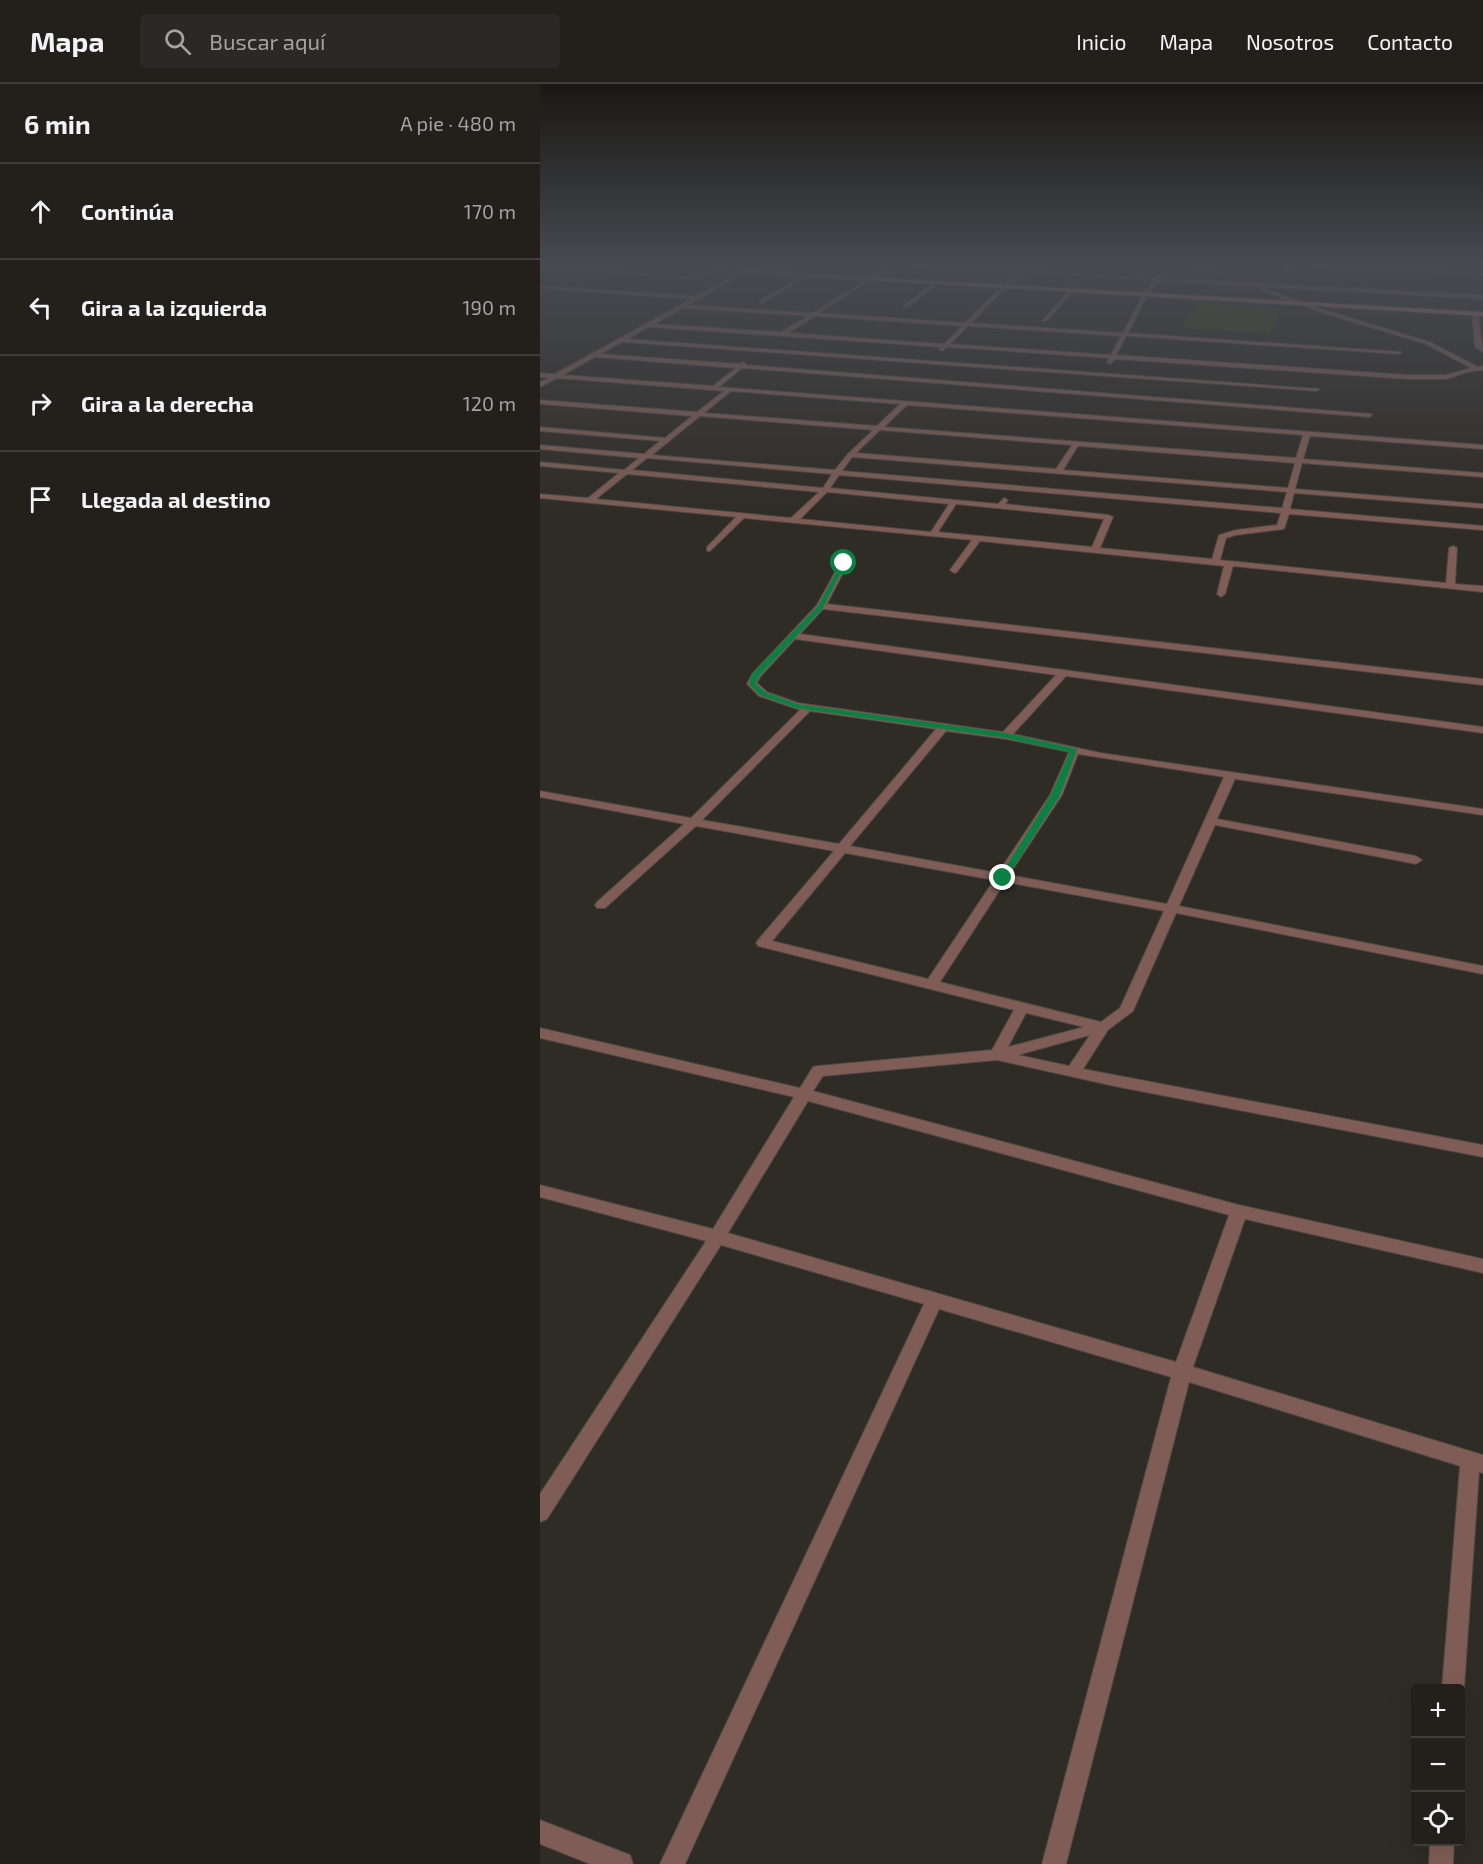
<!DOCTYPE html>
<html lang="es">
<meta charset="utf-8">
<style>
body{margin:0;font-family:"Exo 2",sans-serif;background:#2b2825;color:#f1f3f6}
.controls{position:absolute;right:18px;bottom:18px;display:grid;overflow:hidden;border-radius:6px;box-shadow:0 6px 24px #0002}
.controls button{width:54px;height:54px;display:grid;place-items:center;padding:0;border:0;border-bottom:2px solid #403e3b;background:#23201c;color:#f1f3f6;font:30px sans-serif}
.stop{position:absolute;width:18px;height:18px;margin:-14px;border:4px solid #0b8043;border-radius:50%;background:#fff}
.stop.end{background:#0b8043;border-color:#fff;box-shadow:0 2px 6px #0008}
.list{margin:0;padding:0;list-style:none}
h2{display:flex;justify-content:space-between;align-items:center;height:78px;margin:0;padding:0 24px;font-size:26px}
h2 small{font-size:20px;font-weight:400;color:#a3a3a3}
.list li{display:grid;grid-template-columns:39px 1fr auto;gap:18px;align-items:center;box-sizing:border-box;height:96px;padding:0 24px;border-top:2px solid #403e3b}
.list b{display:block;font-size:22px;white-space:nowrap}
.list em{font-size:20px;font-style:normal;color:#a3a3a3}
.icon{flex:none;width:33px;height:33px;fill:none;stroke:currentColor;stroke-width:2;stroke-linecap:round;stroke-linejoin:round}
.map{position:relative;flex:none;width:943px;height:1780px;overflow:hidden}
header{display:flex;align-items:center;gap:36px;box-sizing:border-box;height:84px;padding:0 30px;background:#23201c;border-bottom:2px solid #403e3b}
header strong{font-size:28px}
nav{display:flex;gap:33px;margin-inline-start:auto;font-size:21px}
.search{width:420px;height:54px;background:#2b2825;display:flex;align-items:center;gap:15px;box-sizing:border-box;padding:0 21px;border-radius:6px;color:#a3a3a3;font-size:22px}
main{display:flex}
aside{flex:1;background:#23201c}
.map>svg:first-child{display:block}
.green{fill:#364312}
.lines{fill:none;stroke-linecap:round;stroke-linejoin:round}
.street-casing{stroke:#4b4742;stroke-width:2}
.secondary-casing{stroke:#4b4742;stroke-width:2}
.street{fill:#7f5d56;fill-rule:evenodd}
.secondary{fill:#ad796e;fill-rule:evenodd}
.route{fill:#0b8043}
</style>
<header>
<strong>Mapa</strong>
<div class="search"><svg class="icon" aria-label="search" viewBox="0 0 24 24"><circle cx="10" cy="10" r="6"/><path d="M15 15l6 6"/></svg>Buscar aquí</div>
<nav><a>Inicio</a><a>Mapa</a><a>Nosotros</a><a>Contacto</a></nav>
</header>
<main>
<aside>
<h2>6 min<small>A pie · 480 m</small></h2>
<ul class="list">
<li><svg class="icon" aria-label="ahead" viewBox="0 0 24 24"><path d="M12 20V5M6 11l6-6 6 6"/></svg><div><b>Continúa</b></div><em>170 m</em></li>
<li><svg class="icon" aria-label="left" viewBox="0 0 24 24"><path d="M17 20v-9H6M10 6l-5 5 5 5"/></svg><div><b>Gira a la izquierda</b></div><em>190 m</em></li>
<li><svg class="icon" aria-label="right" viewBox="0 0 24 24"><path d="M7 20v-9h11M14 6l5 5-5 5"/></svg><div><b>Gira a la derecha</b></div><em>120 m</em></li>
<li><svg class="icon" aria-label="arrive" viewBox="0 0 24 24"><path d="M6 21V4h12l-3 4 3 4H6"/></svg><div><b>Llegada al destino</b></div></li>
</ul>
</aside>
<div class="map">
<svg width="943" height="1780" viewBox="0 0 943 1780">
<rect width="100%" height="100%" fill="#2f2b25"/>
<polygon class="green" points="658,219 741,225 730,250 642,244"/>
<g class="lines">
<g class="street-casing">
<g id="street">
<polygon points="182,182 187,182 164,194 153,195 0,185 0,183 153,193 161,192"/>
<path d="M348,182H353L279,229L425,239L463,201L479,189L376,183L374,182L616,194L622,188L624,189L621,194L943,211V215L619,197L608,210L588,249L862,268L859,270L586,252L576,271L867,291H906L931,284L886,260L780,228L721,206L723,204L784,226L890,258L938,283L943,282V286L927,288L907,295H867L575,275L570,280L567,278L569,274L407,263L402,267L399,265L401,263L109,243L87,255L780,305L777,307L82,258L60,270L200,280L204,278L206,281L832,330L830,333L202,284L179,303L943,361V365L770,352L763,375L943,389V393L762,379L755,405L943,420V424L754,409L750,425L943,442V446L749,430L744,445L696,451L686,454L680,476L906,499L909,464L913,462L917,464L915,500L943,502V508L693,482L685,510L681,513L677,510L684,482L440,457L417,488L414,489L410,486L432,456L204,434L170,467H167V463L196,433L0,414V410L48,414L79,389L0,382V378L84,386L99,374L0,365V361L104,370L120,357L0,347V343L125,354L152,332L0,320V316L157,328L184,307L17,294L0,303V298L9,294L0,293V289L15,290L151,215L0,204V202L156,212L205,186L207,188L148,221L273,229ZM485,189L614,196L603,210L583,249L431,239L467,203ZM143,224L268,232L241,248L114,240ZM275,232L422,242L404,260L248,249ZM428,242L581,252L571,271L410,260ZM55,273L196,284L173,302L23,291ZM191,307L360,320L337,342L164,329ZM367,321L763,351L756,374L344,343ZM160,332L333,346L308,370L295,386L112,371ZM340,346L532,361L516,385L316,369ZM538,362L755,379L748,404L523,386ZM312,373L747,408L742,424L302,387ZM107,374L292,390L283,404L92,386ZM87,390L279,408L251,434L56,415ZM299,391L741,429L737,441L696,446L679,451L672,475L560,464L573,433L569,431L465,420L468,416L464,414L458,420L290,404ZM287,408L409,420L391,448L260,435ZM416,420L564,435L552,463L398,448Z"/>
<polygon points="651,182 657,182 696,194 692,195"/>
<polygon points="746,182 750,182 748,193 746,194 744,193"/>
<polygon points="769,182 943,190 943,192 771,183"/>
<polygon points="265,190 269,191 223,219 218,218"/>
<polygon points="397,197 401,198 368,223 364,223 364,221"/>
<polygon points="531,205 535,206 506,237 502,237"/>
<polygon points="935,227 938,229 943,268 935,263 932,229"/>
<path d="M304,476L308,479L287,520L943,595V601L283,525L260,550L943,643V649L526,592L473,650L561,669L943,725V731L695,695L677,735L876,772L882,776L876,780L675,741L639,822L943,882V890L636,829L593,927L568,946L543,985L943,1061V1073L574,1002L457,976L283,992L273,1007L699,1121L943,1175V1189L705,1135L653,1283L943,1371V1389L939,1388L924,1604L921,1612L920,1604H902L920,1382L649,1298L526,1780H502L631,1293L399,1225L145,1780H120L384,1220L181,1161L7,1435L0,1438V1410L166,1157L0,1113V1101L173,1145L254,1013L0,954V944L260,1004L273,983L278,982L452,966L474,926L218,862L216,859L218,856L294,767L156,742L65,824H57L55,821L57,818L144,740L0,713V707L151,734L260,626L219,612L207,600L212,590L277,521L300,479ZM255,555L516,591L463,648L258,619L227,608L217,599L220,593ZM270,627L396,645L299,760L162,736ZM406,647L466,655L529,668L510,711L458,789L310,762ZM538,670L684,693L627,820L469,791L522,711ZM305,769L454,796L388,895L232,857ZM465,798L624,827L580,924L561,938L400,898ZM486,929L544,943L468,963ZM550,951L529,982L478,971ZM268,1017L689,1131L636,1278L188,1149Z"/>
<polygon points="0,1736 90,1771 93,1780 50,1780 0,1760"/>
<polygon points="890,1758 914,1758 913,1780 889,1780"/>
</g>
</g>
<g class="secondary-casing">
<polygon id="secondary" points="203,186 943,228 943,232 205,189"/>
</g>
<use href="#street" class="street"/>
<use href="#secondary" class="secondary"/>
</g>
<linearGradient id="sky" x2="0" y2="1"><stop stop-color="#1a1814"/><stop offset="0.42" stop-color="#474a51"/><stop offset="1" stop-color="#474a51" stop-opacity="0"/></linearGradient>
<rect width="943" height="431" fill="url(#sky)"/>
<polygon class="route" points="306,478 283,524 218,593 216,600 225,608 257,620 466,649 537,665 520,711 466,795 459,794 511,711 530,668 466,654 256,624 220,611 209,600 212,590 278,522 301,479"/>
</svg>
<div class="controls">
<button>+</button>
<button>−</button>
<button><svg class="icon" aria-label="locate" viewBox="0 0 24 24"><circle cx="12" cy="12" r="6"/><path d="M12 2v4M12 18v4M2 12h4M18 12h4"/></svg></button>
</div>
<div class="stop" style="left:304px;top:479px"></div>
<div class="stop end" style="left:463px;top:794px"></div>
</div>
</main>
